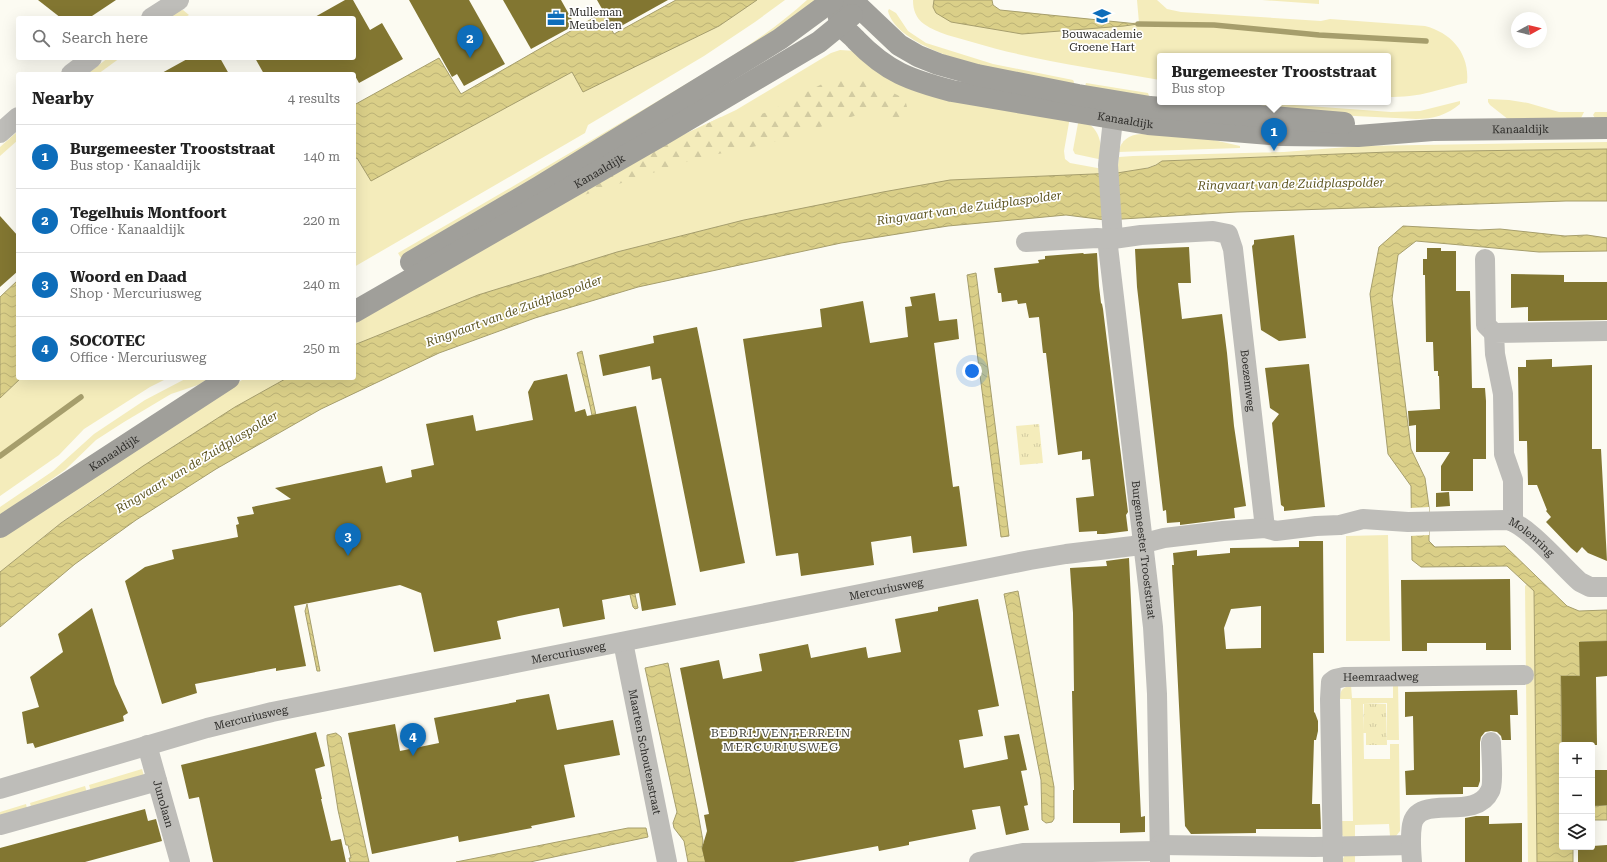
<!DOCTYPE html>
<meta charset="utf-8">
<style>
body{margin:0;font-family:"Roboto Serif",serif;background:#f6f6f6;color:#222}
.controls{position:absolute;right:12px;bottom:12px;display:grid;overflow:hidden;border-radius:4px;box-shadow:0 4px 16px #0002}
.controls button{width:36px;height:36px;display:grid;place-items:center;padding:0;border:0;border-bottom:1px solid #e0e0e0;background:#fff;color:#222;font:20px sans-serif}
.compass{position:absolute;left:1511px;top:12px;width:36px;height:36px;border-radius:50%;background:#fff;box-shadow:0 4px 16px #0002;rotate:82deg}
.you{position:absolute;left:972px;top:371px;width:14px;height:14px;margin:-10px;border:3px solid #fff;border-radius:50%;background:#1a73e8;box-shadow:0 0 0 6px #1a73e833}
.badge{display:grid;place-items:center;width:26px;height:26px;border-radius:50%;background:#0d6dba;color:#fff;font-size:13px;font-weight:700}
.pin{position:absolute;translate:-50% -33px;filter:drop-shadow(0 1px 2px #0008)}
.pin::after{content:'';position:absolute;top:21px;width:14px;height:12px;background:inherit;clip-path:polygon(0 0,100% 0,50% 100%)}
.popup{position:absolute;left:1157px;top:53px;width:234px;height:52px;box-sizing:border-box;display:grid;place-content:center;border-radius:4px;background:#fff;filter:drop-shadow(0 1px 3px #0005);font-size:13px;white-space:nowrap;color:#767676}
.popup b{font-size:15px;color:#222}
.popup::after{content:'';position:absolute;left:50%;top:100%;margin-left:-8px;border:8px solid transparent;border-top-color:#fff}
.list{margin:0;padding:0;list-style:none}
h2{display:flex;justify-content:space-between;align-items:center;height:52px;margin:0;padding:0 16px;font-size:17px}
h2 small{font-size:13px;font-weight:400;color:#767676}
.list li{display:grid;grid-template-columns:26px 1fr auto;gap:12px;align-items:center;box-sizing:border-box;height:64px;padding:0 16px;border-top:1px solid #e0e0e0}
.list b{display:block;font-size:15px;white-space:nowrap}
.list p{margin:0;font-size:13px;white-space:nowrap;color:#767676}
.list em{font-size:13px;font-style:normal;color:#767676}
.icon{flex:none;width:22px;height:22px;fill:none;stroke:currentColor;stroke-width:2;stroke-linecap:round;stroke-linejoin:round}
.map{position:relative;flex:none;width:1607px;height:862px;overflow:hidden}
.search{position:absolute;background:#fff;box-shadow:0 4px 16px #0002;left:16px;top:16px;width:340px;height:44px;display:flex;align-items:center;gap:10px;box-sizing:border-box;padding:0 14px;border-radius:4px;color:#767676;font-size:15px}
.panel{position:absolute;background:#fff;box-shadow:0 4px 16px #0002;left:16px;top:72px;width:340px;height:308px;border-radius:4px}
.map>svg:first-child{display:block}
.grass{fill:#f4ecbb}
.forest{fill:url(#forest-firs)}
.park{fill:url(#park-tufts)}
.water{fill:url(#water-waves);stroke:#a69e6c}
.pier{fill:#fcfbf2}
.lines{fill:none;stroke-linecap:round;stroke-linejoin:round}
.stream{stroke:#a69e6c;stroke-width:5.5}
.building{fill:#827631;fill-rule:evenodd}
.minor{stroke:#bebdb9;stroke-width:20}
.secondary{stroke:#a09f9a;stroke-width:22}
.labels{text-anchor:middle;stroke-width:3.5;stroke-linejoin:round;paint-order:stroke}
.poi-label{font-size:11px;fill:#2e2d2a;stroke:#fff;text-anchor:start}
.street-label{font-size:11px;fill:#2e2d2a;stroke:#fff}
.water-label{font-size:12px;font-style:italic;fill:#5c541f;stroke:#fff}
.neighbourhood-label{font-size:12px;letter-spacing:1px;fill:#43423b;stroke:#fff}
</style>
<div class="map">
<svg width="1607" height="862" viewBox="0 0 1607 862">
<defs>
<pattern id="forest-firs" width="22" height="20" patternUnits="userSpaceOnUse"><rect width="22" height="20" fill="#f4ecbb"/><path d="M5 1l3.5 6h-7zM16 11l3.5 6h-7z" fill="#d2cba1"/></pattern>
<pattern id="park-tufts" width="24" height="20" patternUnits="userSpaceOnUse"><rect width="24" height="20" fill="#f4ecbb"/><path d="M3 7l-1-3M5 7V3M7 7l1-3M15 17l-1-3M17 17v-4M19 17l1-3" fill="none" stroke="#d2cba1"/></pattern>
<pattern id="water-waves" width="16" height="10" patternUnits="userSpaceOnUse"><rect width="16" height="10" fill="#dacf88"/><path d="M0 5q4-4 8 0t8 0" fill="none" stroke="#bbb276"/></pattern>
</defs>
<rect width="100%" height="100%" fill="#fcfbf2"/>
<g class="grass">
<polygon points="757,0 785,0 755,22 704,56 588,125 585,133 354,267 354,159 357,157 371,180 572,72 583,91 719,26"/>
<path d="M807,0H819L804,13L402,260L398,253C483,204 567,155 651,105C704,73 761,42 807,0Z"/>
<path d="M913,0H934L933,7L1124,26L1137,24L1132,22L1139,23L1137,0H1157L1167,9L1181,12L1321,21L1330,19L1425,26C1452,33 1470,54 1467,83C1455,85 1444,89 1431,92C1417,96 1402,97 1388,97V56H1160V80L1154,79C1093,68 1031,60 972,42C956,37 938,34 924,24C916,18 913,10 913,0Z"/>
<polygon points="1262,0 1319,0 1319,4"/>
<path d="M889,9L896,13L908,31L926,43L993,64L1073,80L1074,82V87C1033,80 898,56 888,11Z"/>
<polygon points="183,10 189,15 184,18 168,18 179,11"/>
<polygon points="840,50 856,51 1070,117 1064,151 1065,159 1070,163 1103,169 1103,174 1079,175 744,220 617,252 478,295 354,345 354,319 611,169 736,110 831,53"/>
<polygon points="108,58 120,58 98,74 87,74"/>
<polygon points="1086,83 1148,93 1149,96 1084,90"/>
<polygon points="1488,99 1509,100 1528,103 1559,112 1584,112 1581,118 1509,120 1490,105 1488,102"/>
<path d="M1460,101V104C1447,115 1433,119 1416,119L1294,113L1161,102H1251L1391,112L1420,111Z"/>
<polygon points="1595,112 1607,112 1607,119 1595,118 1593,115"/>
<path d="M1079,118C1100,128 1100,138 1103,160L1075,154L1073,150Z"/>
<polygon points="18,131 18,140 0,156 0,147"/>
<path d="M1141,134L1196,136L1240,146V148L1118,152C1122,140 1128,135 1141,134Z"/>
<path d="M1607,142V149L1389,152L1162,161C1149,170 1132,170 1117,173L1119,157L1133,156L1284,152L1360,146Z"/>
<polygon points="21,378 168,378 150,387 84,429 59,455 0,496 0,398"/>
<polygon points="187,378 210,378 198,385 171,394 124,422 96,440 65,470 0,515 0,507 53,471 94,434 145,400"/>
<path d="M245,378H287C209,422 134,470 62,522C41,538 21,555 0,572V538Z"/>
<polygon points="1388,535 1390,641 1346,641 1346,536"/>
<polygon points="1527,584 1534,591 1537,862 1528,862 1525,586"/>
<path d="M1398,683L1399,740H1387V703L1363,704L1364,759H1390V744H1399L1400,831L1396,836H1390L1389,824L1355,825V837H1344L1342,835V821H1353L1351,700L1350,699H1340C1340,690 1342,688 1351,685L1352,698H1393V685Z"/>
<polygon points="142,769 144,776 92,795 89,785"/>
<polygon points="85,786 88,796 32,811 30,803"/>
<polygon points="26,804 28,812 0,820 0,812"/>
<polygon points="1345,855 1355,855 1355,862 1341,862"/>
</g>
<polygon class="forest" points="845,77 870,81 905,99 909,115 897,123 879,108 767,144 699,158 550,206 611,169 721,117 744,120 770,111 822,84"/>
<g class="park">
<polygon points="1039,424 1043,463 1020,465 1016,426"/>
<polygon points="1364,704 1386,704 1387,745 1366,745 1366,733 1363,733"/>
</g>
<g class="water">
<polygon points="676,0 757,0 719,26 583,92 572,72 371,181 357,158 354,159 354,105 439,58 461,94 602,13 614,34"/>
<polygon points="934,0 992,0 993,5 1000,10 1138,24 1124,26 1022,34 951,22 936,13 933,7"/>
<polygon points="1607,149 1607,201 1566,201 1237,212 1106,220 1066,215 948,226 841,243 638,287 535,318 439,353 321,409 216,469 136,520 75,564 0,627 0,572 61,523 143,466 235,407 287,378 354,378 354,345 478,295 617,252 744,220 883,192 950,180 1117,173 1148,168 1156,165 1162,161 1389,152"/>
<polygon points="1403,226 1479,230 1500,229 1565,236 1587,235 1607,238 1607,251 1539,252 1416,241 1398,255 1392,299 1411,449 1425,478 1429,507 1429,541 1435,547 1505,546 1567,606 1579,611 1607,610 1607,641 1580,642 1580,676 1561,676 1562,847 1573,847 1573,862 1537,862 1534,591 1507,566 1421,567 1412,560 1411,486 1388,454 1370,294 1379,247"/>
<polygon points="976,273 1009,536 1001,537 967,275"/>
<polygon points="18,280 18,378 21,378 0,398 0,297"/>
<polygon points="582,351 638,608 635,609 633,607 630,595 590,406 577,353"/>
<polygon points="1018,591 1054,787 1054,819 1052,822 1046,823 1042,820 1041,780 1004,594"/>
<polygon points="307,604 320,671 317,671 305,611"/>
<polygon points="668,663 697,808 703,841 702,848 706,862 688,862 684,841 674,828 673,823 677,812 645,668"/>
<polygon points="336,733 341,737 369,862 350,862 349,858 351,858 348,845 346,845 338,810 327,739 327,735"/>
<polygon points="1607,805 1607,820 1592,820 1592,806"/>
<polygon points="628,828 646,828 648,837 530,862 456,862"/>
</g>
<polygon class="pier" points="1429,507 1429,535 1410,536 1410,508"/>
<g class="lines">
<g class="stream">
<polyline points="1138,24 1214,25 1319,35 1426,41"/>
<polyline points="0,456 81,397"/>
</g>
</g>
<g class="building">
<polygon points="38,0 116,0 89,18 61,18"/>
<polygon points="345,0 353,0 370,30 382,23 403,59 359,83 354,74 264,74 255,58 354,58 354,18 313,18"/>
<polygon points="409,0 469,0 505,64 464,86 457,74 452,77"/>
<polygon points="503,0 561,0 575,25 531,49"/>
<polygon points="597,0 668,0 614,30"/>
<polygon points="189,58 220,58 229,74 160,74"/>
<polygon points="0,216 18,236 18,271 0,287"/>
<polygon points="1294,235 1306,338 1279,341 1261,330 1252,246 1254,244 1254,240"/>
<polygon points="1189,247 1191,283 1178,283 1182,319 1222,314 1227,353 1234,426 1246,506 1234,508 1235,518 1180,525 1180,522 1167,523 1166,510 1163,511 1137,287 1135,249"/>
<polygon points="1427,248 1441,248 1441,251 1456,251 1456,291 1470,291 1472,388 1485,388 1486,401 1486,459 1473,459 1473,491 1441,491 1441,466 1450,452 1416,452 1416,425 1409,426 1408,411 1440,409 1439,376 1438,376 1438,371 1434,371 1433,342 1426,342 1425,275 1423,275 1423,259 1427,259"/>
<polygon points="1083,253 1084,254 1097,253 1099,286 1101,303 1102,304 1103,309 1128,512 1126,515 1128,531 1104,534 1097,534 1097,531 1079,532 1076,498 1094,496 1090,459 1082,460 1082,451 1058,455 1046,353 1043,353 1039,317 1029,318 1026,303 1018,304 1017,300 1002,302 1001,293 998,293 994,268 1039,263 1038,260 1045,259 1045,256"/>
<polygon points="1511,274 1564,275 1564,282 1607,282 1607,320 1528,321 1528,307 1511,308"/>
<polygon points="935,293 939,321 957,319 959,339 934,343 953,487 959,486 967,546 913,553 911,536 871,542 874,565 801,576 798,553 776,556 743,339 822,327 820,309 863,301 870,343 908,337 905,307 912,306 910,297"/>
<polygon points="697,327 745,563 700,572 661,378 652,380 650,366 603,376 599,355 654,343 653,336"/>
<polygon points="1552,359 1552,367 1592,365 1592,449 1601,449 1607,561 1588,553 1582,547 1577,553 1571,548 1546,522 1551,517 1546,511 1547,510 1537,485 1528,485 1527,441 1519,441 1518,367 1526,367 1526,360"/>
<polygon points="1309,364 1325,507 1284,511 1284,507 1281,505 1272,423 1279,414 1270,408 1265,368"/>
<polygon points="567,374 575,412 585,409 587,416 636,406 676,605 642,611 639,593 602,600 605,619 563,627 559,608 519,616 497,621 501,639 434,652 421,593 400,585 294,606 306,666 276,671 276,668 195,684 197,693 162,704 125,581 145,567 174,559 172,550 238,537 236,525 239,524 237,517 254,514 252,507 291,499 275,488 382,466 386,483 412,477 411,470 434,465 426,424 473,415 476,431 533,420 528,392 534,381"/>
<polygon points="1449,492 1450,506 1436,507 1436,493"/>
<path d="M1299,541H1323L1324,653H1313L1314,712L1315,713L1318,721V731L1316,740H1314L1312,804H1320L1321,829H1256V833L1191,834L1185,826L1172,565H1174L1173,553L1197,550V556L1230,553V548L1299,547ZM1261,606V648L1226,649L1224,628L1231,609Z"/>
<polygon points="1129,558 1141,817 1145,816 1145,832 1120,833 1120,823 1073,823 1073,790 1074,790 1072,691 1074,691 1073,613 1070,568 1107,566 1106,561"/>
<polygon points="1510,579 1511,650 1486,650 1486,643 1427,643 1427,651 1402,651 1401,580"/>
<polygon points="978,599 999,706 978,710 983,736 959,740 964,768 1008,759 1004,736 1019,734 1027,770 1021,771 1028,805 1024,806 1029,830 1006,835 1000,806 972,810 976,829 909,842 909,845 879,851 878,846 793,862 705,862 702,848 707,831 704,815 709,814 680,668 719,660 723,679 762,671 759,654 808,644 811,658 866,647 868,658 901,652 895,619 938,611 938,607"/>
<polygon points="92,608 115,684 128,713 123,716 124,721 35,748 33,743 27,744 22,712 39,707 30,677 63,652 58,634"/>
<polygon points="1607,641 1607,676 1596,677 1597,745 1562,745 1561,676 1580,676 1579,642"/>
<polygon points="1517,690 1518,715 1510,715 1511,740 1502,740 1501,736 1497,732 1491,731 1485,732 1481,737 1480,742 1480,781 1478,787 1463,787 1463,794 1406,795 1405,771 1414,770 1413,716 1405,717 1405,692"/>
<polygon points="549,694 557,730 613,720 620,755 564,765 575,817 531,826 532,828 459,842 458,836 372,854 348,733 395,724 400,751 439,743 434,718 516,702 516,700"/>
<polygon points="316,732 325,766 315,769 322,799 321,799 331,841 341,839 346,862 213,862 199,797 189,799 181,765"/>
<polygon points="1592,770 1607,770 1607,805 1592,806"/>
<polygon points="145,809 148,821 156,819 162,841 85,862 0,862 0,848"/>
<polygon points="1476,816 1489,816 1489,824 1522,823 1522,862 1465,862 1465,818"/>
<polygon points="1607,845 1607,862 1578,862 1578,847"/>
</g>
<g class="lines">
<g class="minor">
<polyline points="151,18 179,0"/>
<polyline points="71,74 92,58"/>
<polyline points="0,133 18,117"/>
<path id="s1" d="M1107,238L1153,627L1157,694L1160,862"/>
<polyline points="1113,239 1108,165 1115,101"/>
<path id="s2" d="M1026,242L1097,238L1113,239L1141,235L1213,231L1228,234L1233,249L1265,528"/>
<polyline points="1485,259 1486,325 1494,333"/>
<polyline points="1513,522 1513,480 1504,454 1503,394 1495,354 1494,333 1607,331"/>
<path id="s3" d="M623,642L667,862"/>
<path id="s4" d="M147,745L180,862"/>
<path id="s5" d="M0,789L207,728L272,712L1030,560L1066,554L1133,546L1164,538L1223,531L1265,528L1276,531L1316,526L1340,525L1363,519L1408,522L1507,520C1527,524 1563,567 1580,582L1590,587H1607"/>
<polyline points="0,825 157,781"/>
<polyline points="1160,845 1314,847 1411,845"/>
<polyline points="979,862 1023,853 1160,851"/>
<path id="s6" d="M1333,862L1330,699L1331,682L1335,679L1344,677L1524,675"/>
<path d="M1412,862C1411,850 1410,837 1412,825C1418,792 1475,823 1490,791C1494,784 1491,752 1491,742"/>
</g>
<g class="secondary">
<path id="s7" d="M836,0C837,7 838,17 841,24C844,30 852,35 856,40C887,72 910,80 952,91L1148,124L1281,135L1358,136L1433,130L1607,128"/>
<polyline points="840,0 860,8 899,45 918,56 938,64 977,75 1078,95 1150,107 1344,123"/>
<polyline points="411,262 539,187 780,39 833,0"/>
<path id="s8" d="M354,312L662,135L819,42L852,15"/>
<path id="s9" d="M0,527L229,378"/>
</g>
</g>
<defs>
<g id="university-bare" transform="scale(1.38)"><path d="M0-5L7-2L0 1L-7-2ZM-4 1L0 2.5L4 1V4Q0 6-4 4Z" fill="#0d6dba" stroke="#fff" stroke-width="2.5" paint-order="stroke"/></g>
<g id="office-bare" transform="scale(1.38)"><path d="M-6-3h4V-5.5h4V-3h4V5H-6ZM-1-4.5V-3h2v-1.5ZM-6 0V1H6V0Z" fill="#0d6dba" stroke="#fff" stroke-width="2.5" paint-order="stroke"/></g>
</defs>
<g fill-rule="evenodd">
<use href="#university-bare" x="1102" y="16"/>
<use href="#office-bare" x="556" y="18"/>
</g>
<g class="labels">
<g class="poi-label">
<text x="569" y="16">Mulleman<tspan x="569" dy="13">Meubelen</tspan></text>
<text x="1102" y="38" text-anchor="middle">Bouwacademie<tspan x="1102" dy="13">Groene Hart</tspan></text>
</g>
<g class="street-label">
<text dy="4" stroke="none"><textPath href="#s7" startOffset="333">Kanaaldijk</textPath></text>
<text dy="4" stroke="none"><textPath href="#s7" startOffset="729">Kanaaldijk</textPath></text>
<text dy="4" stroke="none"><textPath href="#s8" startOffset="283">Kanaaldijk</textPath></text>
<text dy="4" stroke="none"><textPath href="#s2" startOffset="351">Boezemweg</textPath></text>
<text dy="4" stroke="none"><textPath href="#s9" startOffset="136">Kanaaldijk</textPath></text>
<text dy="4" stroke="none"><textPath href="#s5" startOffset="1567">Molenring</textPath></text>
<text dy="4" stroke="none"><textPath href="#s1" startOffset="314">Burgemeester Trooststraat</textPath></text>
<text dy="4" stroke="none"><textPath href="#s5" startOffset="909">Mercuriusweg</textPath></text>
<text dy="4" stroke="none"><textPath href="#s5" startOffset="585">Mercuriusweg</textPath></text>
<text dy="4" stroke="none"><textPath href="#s6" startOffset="231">Heemraadweg</textPath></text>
<text dy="4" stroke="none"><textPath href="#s5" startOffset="261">Mercuriusweg</textPath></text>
<text dy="4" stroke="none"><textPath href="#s3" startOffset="112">Maarten Schoutenstraat</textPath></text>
<text dy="4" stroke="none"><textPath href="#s4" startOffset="61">Junolaan</textPath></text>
</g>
<g class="water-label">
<text transform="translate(1291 184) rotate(-1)" y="4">Ringvaart van de Zuidplaspolder</text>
<text transform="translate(969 208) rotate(-8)" y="4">Ringvaart van de Zuidplaspolder</text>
<text transform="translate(514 311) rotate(-20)" y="4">Ringvaart van de Zuidplaspolder</text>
<text transform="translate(197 462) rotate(-31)" y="4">Ringvaart van de Zuidplaspolder</text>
</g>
<g class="neighbourhood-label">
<text x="781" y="737">BEDRIJVENTERREIN<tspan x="781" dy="14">MERCURIUSWEG</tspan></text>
</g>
</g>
</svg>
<div class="controls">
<button>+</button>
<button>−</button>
<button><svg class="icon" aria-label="layers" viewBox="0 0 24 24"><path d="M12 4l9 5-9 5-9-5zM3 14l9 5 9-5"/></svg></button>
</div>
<svg class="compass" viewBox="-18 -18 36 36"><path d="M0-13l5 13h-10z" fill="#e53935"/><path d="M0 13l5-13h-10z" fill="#767676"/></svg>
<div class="you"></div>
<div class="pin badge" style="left:1274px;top:151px">1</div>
<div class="popup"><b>Burgemeester Trooststraat</b>Bus stop</div>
<div class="pin badge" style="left:470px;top:58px">2</div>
<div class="pin badge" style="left:348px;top:556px">3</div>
<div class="pin badge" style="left:413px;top:756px">4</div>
<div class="search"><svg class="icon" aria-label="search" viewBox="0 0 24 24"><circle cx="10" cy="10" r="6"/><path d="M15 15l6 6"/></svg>Search here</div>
<section class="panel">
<h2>Nearby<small>4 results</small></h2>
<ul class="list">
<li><span class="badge">1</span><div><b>Burgemeester Trooststraat</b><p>Bus stop · Kanaaldijk</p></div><em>140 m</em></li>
<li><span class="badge">2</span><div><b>Tegelhuis Montfoort</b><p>Office · Kanaaldijk</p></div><em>220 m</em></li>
<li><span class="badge">3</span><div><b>Woord en Daad</b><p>Shop · Mercuriusweg</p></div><em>240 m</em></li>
<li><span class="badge">4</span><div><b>SOCOTEC</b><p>Office · Mercuriusweg</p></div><em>250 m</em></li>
</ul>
</section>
</div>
